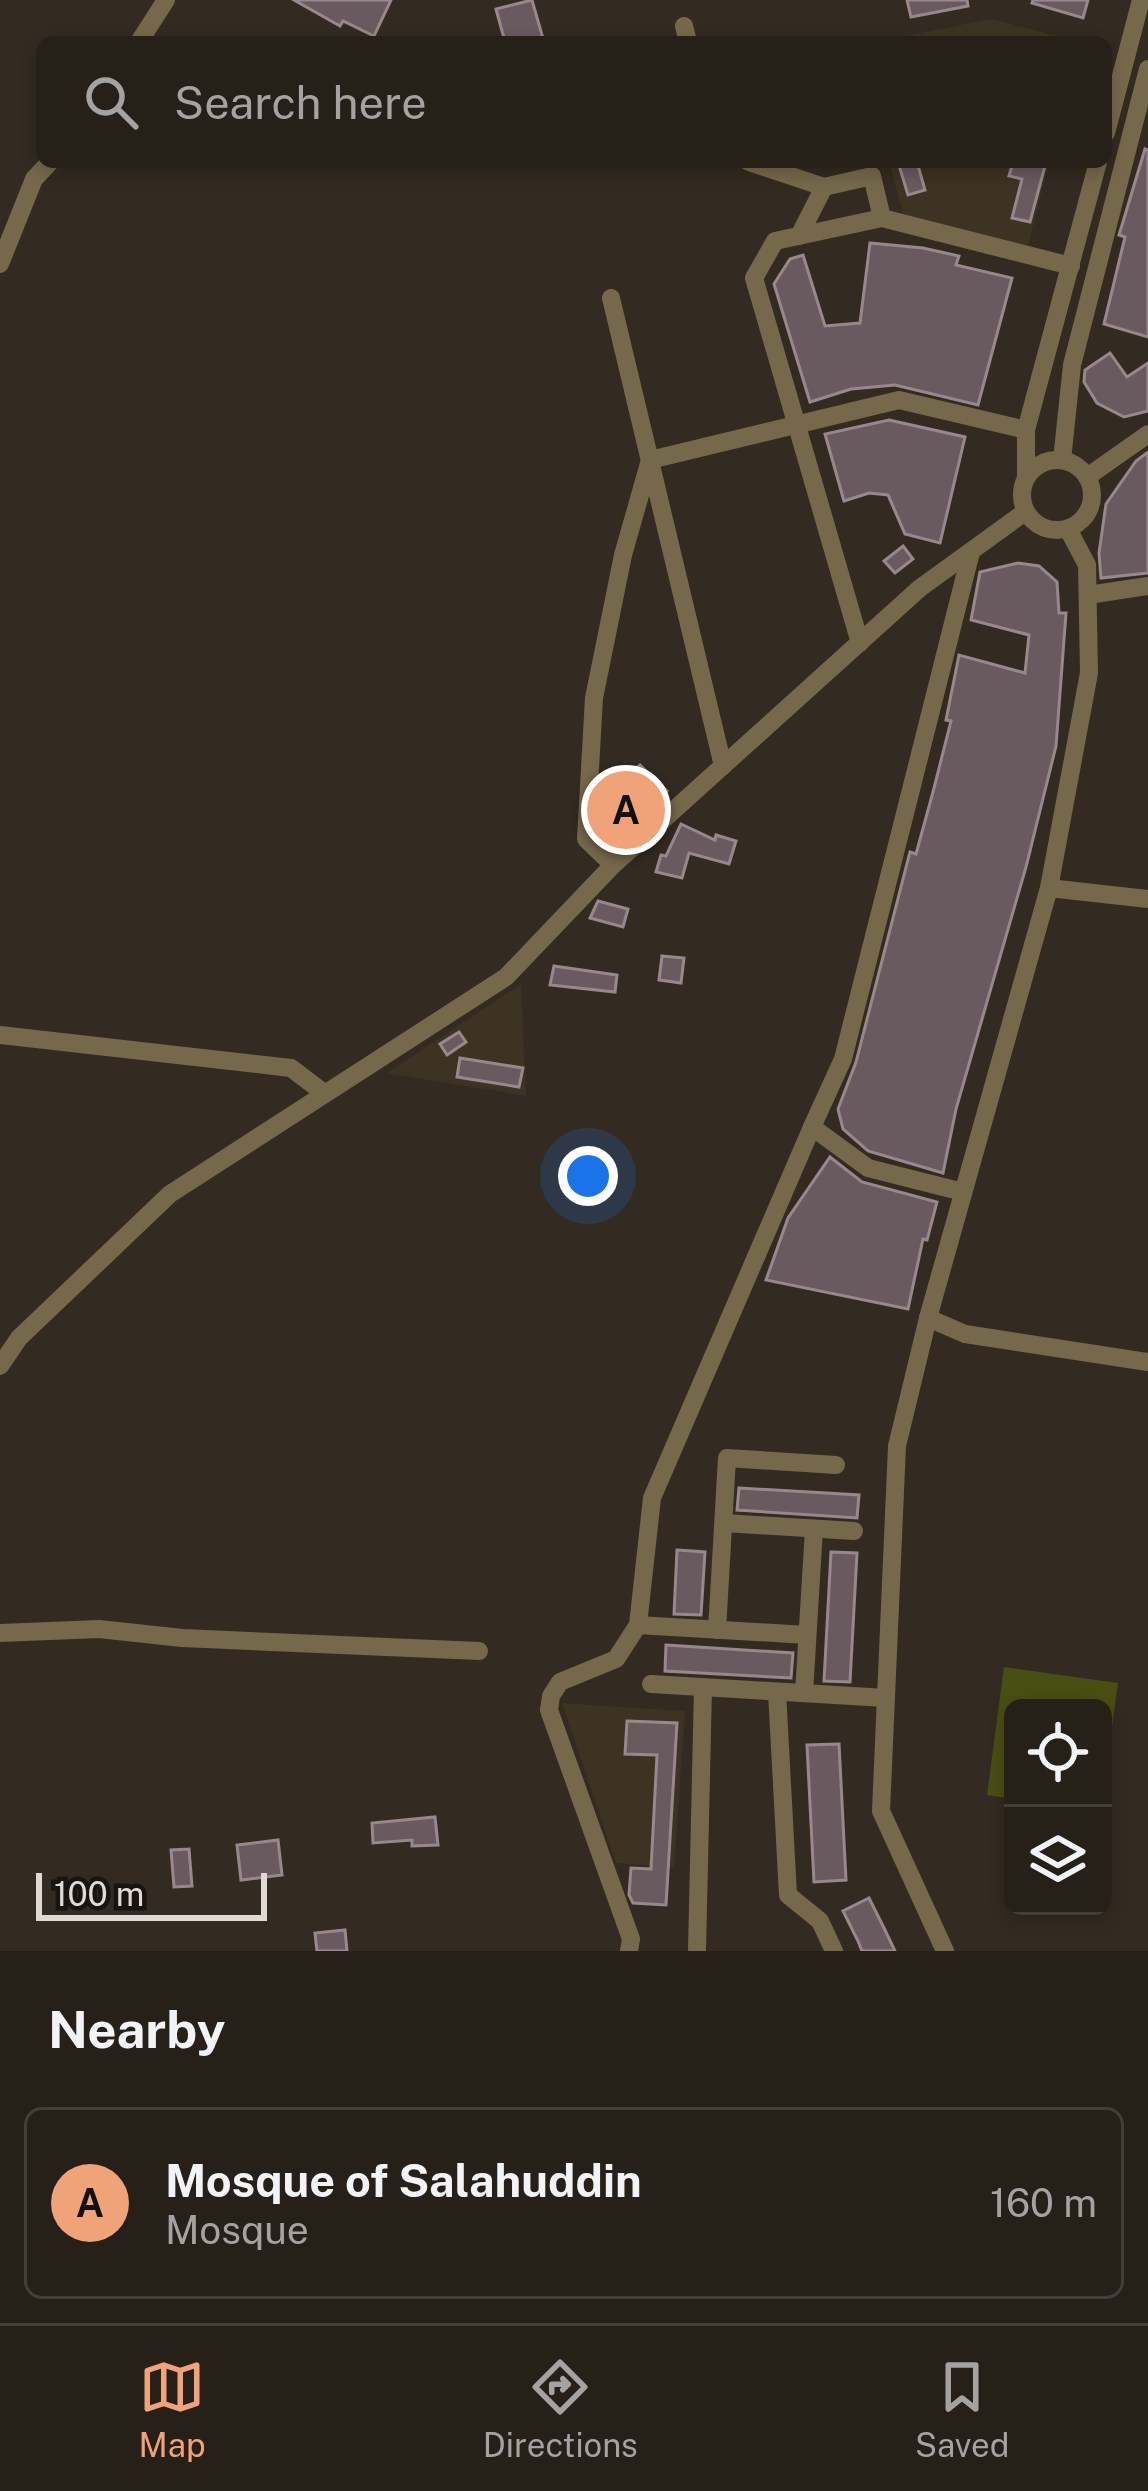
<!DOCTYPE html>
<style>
body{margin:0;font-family:"Public Sans",sans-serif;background:#2e2822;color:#f1f3f6}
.controls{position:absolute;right:36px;bottom:36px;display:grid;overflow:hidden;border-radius:18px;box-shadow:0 6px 18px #0003}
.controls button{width:108px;height:108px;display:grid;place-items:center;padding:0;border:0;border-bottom:3px solid #423e38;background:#262019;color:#f1f3f6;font:60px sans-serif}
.scale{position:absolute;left:36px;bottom:30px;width:231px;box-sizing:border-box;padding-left:12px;border:6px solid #e0dad4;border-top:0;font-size:33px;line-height:42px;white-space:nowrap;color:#e0dad4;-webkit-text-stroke:9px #181410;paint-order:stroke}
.you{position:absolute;left:588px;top:1176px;width:42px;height:42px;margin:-30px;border:9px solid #fff;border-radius:50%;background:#1a73e8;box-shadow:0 0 0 18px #1a73e833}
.badge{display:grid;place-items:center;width:78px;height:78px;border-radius:50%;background:#f0a279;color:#111;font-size:39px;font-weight:700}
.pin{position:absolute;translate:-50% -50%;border:6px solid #fff;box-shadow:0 3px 12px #0006}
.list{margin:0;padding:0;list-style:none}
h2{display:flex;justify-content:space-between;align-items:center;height:156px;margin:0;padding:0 48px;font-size:51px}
h2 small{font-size:39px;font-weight:400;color:#a4a3a2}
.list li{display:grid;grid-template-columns:78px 1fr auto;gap:36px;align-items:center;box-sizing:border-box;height:192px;margin:0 24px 24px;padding:0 24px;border:3px solid #423e38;border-radius:18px}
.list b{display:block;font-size:45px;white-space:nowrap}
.list p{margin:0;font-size:39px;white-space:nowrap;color:#a4a3a2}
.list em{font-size:39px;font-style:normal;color:#a4a3a2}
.icon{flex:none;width:66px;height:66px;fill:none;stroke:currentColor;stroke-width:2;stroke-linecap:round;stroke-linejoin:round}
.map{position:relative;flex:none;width:1148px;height:1951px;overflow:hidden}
.search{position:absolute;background:#262019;box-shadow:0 6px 18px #0003;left:36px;right:36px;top:36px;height:132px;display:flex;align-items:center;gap:30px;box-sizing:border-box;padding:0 42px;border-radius:18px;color:#a4a3a2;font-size:45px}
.sheet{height:372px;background:#262019}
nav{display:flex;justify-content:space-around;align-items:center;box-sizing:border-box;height:168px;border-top:3px solid #423e38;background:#262019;font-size:33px;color:#a4a3a2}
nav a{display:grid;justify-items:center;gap:6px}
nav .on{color:#f0a279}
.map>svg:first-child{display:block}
.education{fill:#3d3323}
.green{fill:#494e13}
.building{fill:#695a5f;stroke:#98888d;stroke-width:3}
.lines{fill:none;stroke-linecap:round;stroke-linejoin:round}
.minor{stroke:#76694b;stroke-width:18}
</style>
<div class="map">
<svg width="1148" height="1951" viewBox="0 0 1148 1951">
<rect width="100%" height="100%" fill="#332b21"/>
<g class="education">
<polygon points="991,19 1080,42 881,42 881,41"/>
<polygon points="889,162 1049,162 1028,246 903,214"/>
<polygon points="521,984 526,1096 387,1073"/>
<polygon points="562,1703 685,1711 674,1867 616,1863"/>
</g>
<polygon class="green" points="1004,1667 1118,1683 1103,1791 1103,1708 1013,1708 1013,1799 987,1795"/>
<g class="building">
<polygon points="294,0 391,0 374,36 343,21 340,26"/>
<polygon points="532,0 544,42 505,42 496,9"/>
<polygon points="907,0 967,0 968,6 911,17"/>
<polygon points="1033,0 1088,0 1083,18 1032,3"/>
<polygon points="1145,149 1148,150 1148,337 1104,324 1125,237 1119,235"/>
<polygon points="898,162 917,162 925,190 908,195"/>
<polygon points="1013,162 1045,166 1030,222 1012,218 1022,179 1009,176"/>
<polygon points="870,243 923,248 959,256 956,265 1012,278 978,405 895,385 851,389 810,402 774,284 790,259 803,255 825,326 860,323"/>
<polygon points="1110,353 1127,377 1148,363 1148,411 1124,417 1097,403 1084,382 1085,370"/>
<polygon points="889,420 965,437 940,543 905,534 888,495 869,493 844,501 825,434"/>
<polygon points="1148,452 1148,573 1101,578 1099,553 1106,504 1136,461"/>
<polygon points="903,546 913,559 895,573 884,561"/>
<polygon points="1018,563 1039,566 1057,582 1059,613 1066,613 1056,746 1026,867 956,1109 943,1173 868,1151 843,1129 838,1109 856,1062 910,852 916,854 933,792 951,721 946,720 959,655 1025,673 1029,635 971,620 980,572"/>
<polygon points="640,765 667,791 619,832 611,823 602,796"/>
<polygon points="681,824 715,840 716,835 736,841 729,864 689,853 682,878 656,872 661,855 666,856"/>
<polygon points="598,901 628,909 623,927 590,918"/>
<polygon points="662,956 684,958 681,983 659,980"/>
<polygon points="554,966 617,975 615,992 550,985"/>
<polygon points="459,1032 466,1042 447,1055 440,1044"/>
<polygon points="460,1058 523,1068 519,1087 457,1077"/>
<polygon points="830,1157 862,1182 937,1202 927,1240 923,1239 908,1309 766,1280 788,1218"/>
<polygon points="739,1488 859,1495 857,1518 737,1510"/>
<polygon points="677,1550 705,1552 701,1615 674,1614"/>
<polygon points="831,1552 857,1553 850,1682 824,1681"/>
<polygon points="666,1645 793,1653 791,1678 665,1671"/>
<polygon points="627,1721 677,1723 666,1905 633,1903 629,1895 631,1868 651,1869 657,1755 625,1754"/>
<polygon points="839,1744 846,1880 814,1882 807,1745"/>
<polygon points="435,1817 438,1845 412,1846 412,1840 373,1843 372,1823"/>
<polygon points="278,1840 282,1875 241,1880 237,1845"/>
<polygon points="189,1849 192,1886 174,1887 171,1850"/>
<polygon points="869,1898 884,1928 895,1951 862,1951 858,1941 843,1911"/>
<polygon points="345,1930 347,1951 317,1951 315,1933"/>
</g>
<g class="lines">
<g class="minor">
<polyline points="684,26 688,42"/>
<polyline points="139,42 166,0"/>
<polyline points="1106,133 1141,0"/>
<polyline points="749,162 824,187 799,236"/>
<polyline points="824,187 872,176 882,218"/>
<polyline points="0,264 34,179 50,162"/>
<polyline points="611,298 723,766"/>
<circle cx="1057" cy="495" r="35"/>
<polyline points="1062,460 1072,365 1148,69"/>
<polyline points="1087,477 1148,434"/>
<polyline points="1026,478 1026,430 1098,162"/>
<polyline points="1088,595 1148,586"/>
<polyline points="860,643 754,278 775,241 882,218 1071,266"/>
<polyline points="613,865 586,839 594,698 623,555 650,460 899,400 1026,430"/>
<polyline points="1049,888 1148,899"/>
<polyline points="0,1035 291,1068 324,1093"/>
<polyline points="963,1192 868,1168 812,1127 843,1059 971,552"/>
<polyline points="928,1318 965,1334 1148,1362"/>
<polyline points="0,1366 19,1338 170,1194 506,977 613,865 920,588 1025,512"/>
<polyline points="724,1523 854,1531"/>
<polyline points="638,1625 807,1635"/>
<polyline points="717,1630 727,1458 836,1465"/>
<polyline points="0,1633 99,1629 182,1638 479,1651"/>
<polyline points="651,1684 886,1698"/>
<polyline points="777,1692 788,1895 820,1921 834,1951"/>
<polyline points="804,1693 814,1529"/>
<polyline points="629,1951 631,1939 549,1710 551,1696 560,1682 616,1659 638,1625 652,1498 812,1127"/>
<polyline points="697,1951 703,1687"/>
<polyline points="945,1951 881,1811 897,1446 928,1318 1049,888 1089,673 1087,565 1068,529"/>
</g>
</g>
</svg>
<div class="controls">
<button><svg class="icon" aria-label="locate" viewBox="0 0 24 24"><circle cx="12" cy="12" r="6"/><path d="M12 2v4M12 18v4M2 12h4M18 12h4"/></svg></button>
<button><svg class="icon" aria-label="layers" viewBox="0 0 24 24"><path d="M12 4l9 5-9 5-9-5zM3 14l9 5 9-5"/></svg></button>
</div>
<div class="scale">100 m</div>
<div class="you"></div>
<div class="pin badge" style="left:626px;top:810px">A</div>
<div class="search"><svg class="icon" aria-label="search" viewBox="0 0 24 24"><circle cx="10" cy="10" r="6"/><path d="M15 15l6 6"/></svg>Search here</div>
</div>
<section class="sheet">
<h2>Nearby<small></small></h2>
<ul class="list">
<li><span class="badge">A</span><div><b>Mosque of Salahuddin</b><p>Mosque</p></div><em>160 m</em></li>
</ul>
</section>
<nav>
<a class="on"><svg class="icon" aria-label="map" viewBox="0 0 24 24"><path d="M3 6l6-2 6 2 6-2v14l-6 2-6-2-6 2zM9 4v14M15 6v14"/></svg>Map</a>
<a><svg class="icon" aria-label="directions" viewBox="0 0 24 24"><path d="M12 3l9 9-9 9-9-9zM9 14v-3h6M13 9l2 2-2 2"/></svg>Directions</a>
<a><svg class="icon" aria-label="saved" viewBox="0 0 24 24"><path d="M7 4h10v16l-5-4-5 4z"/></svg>Saved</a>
</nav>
